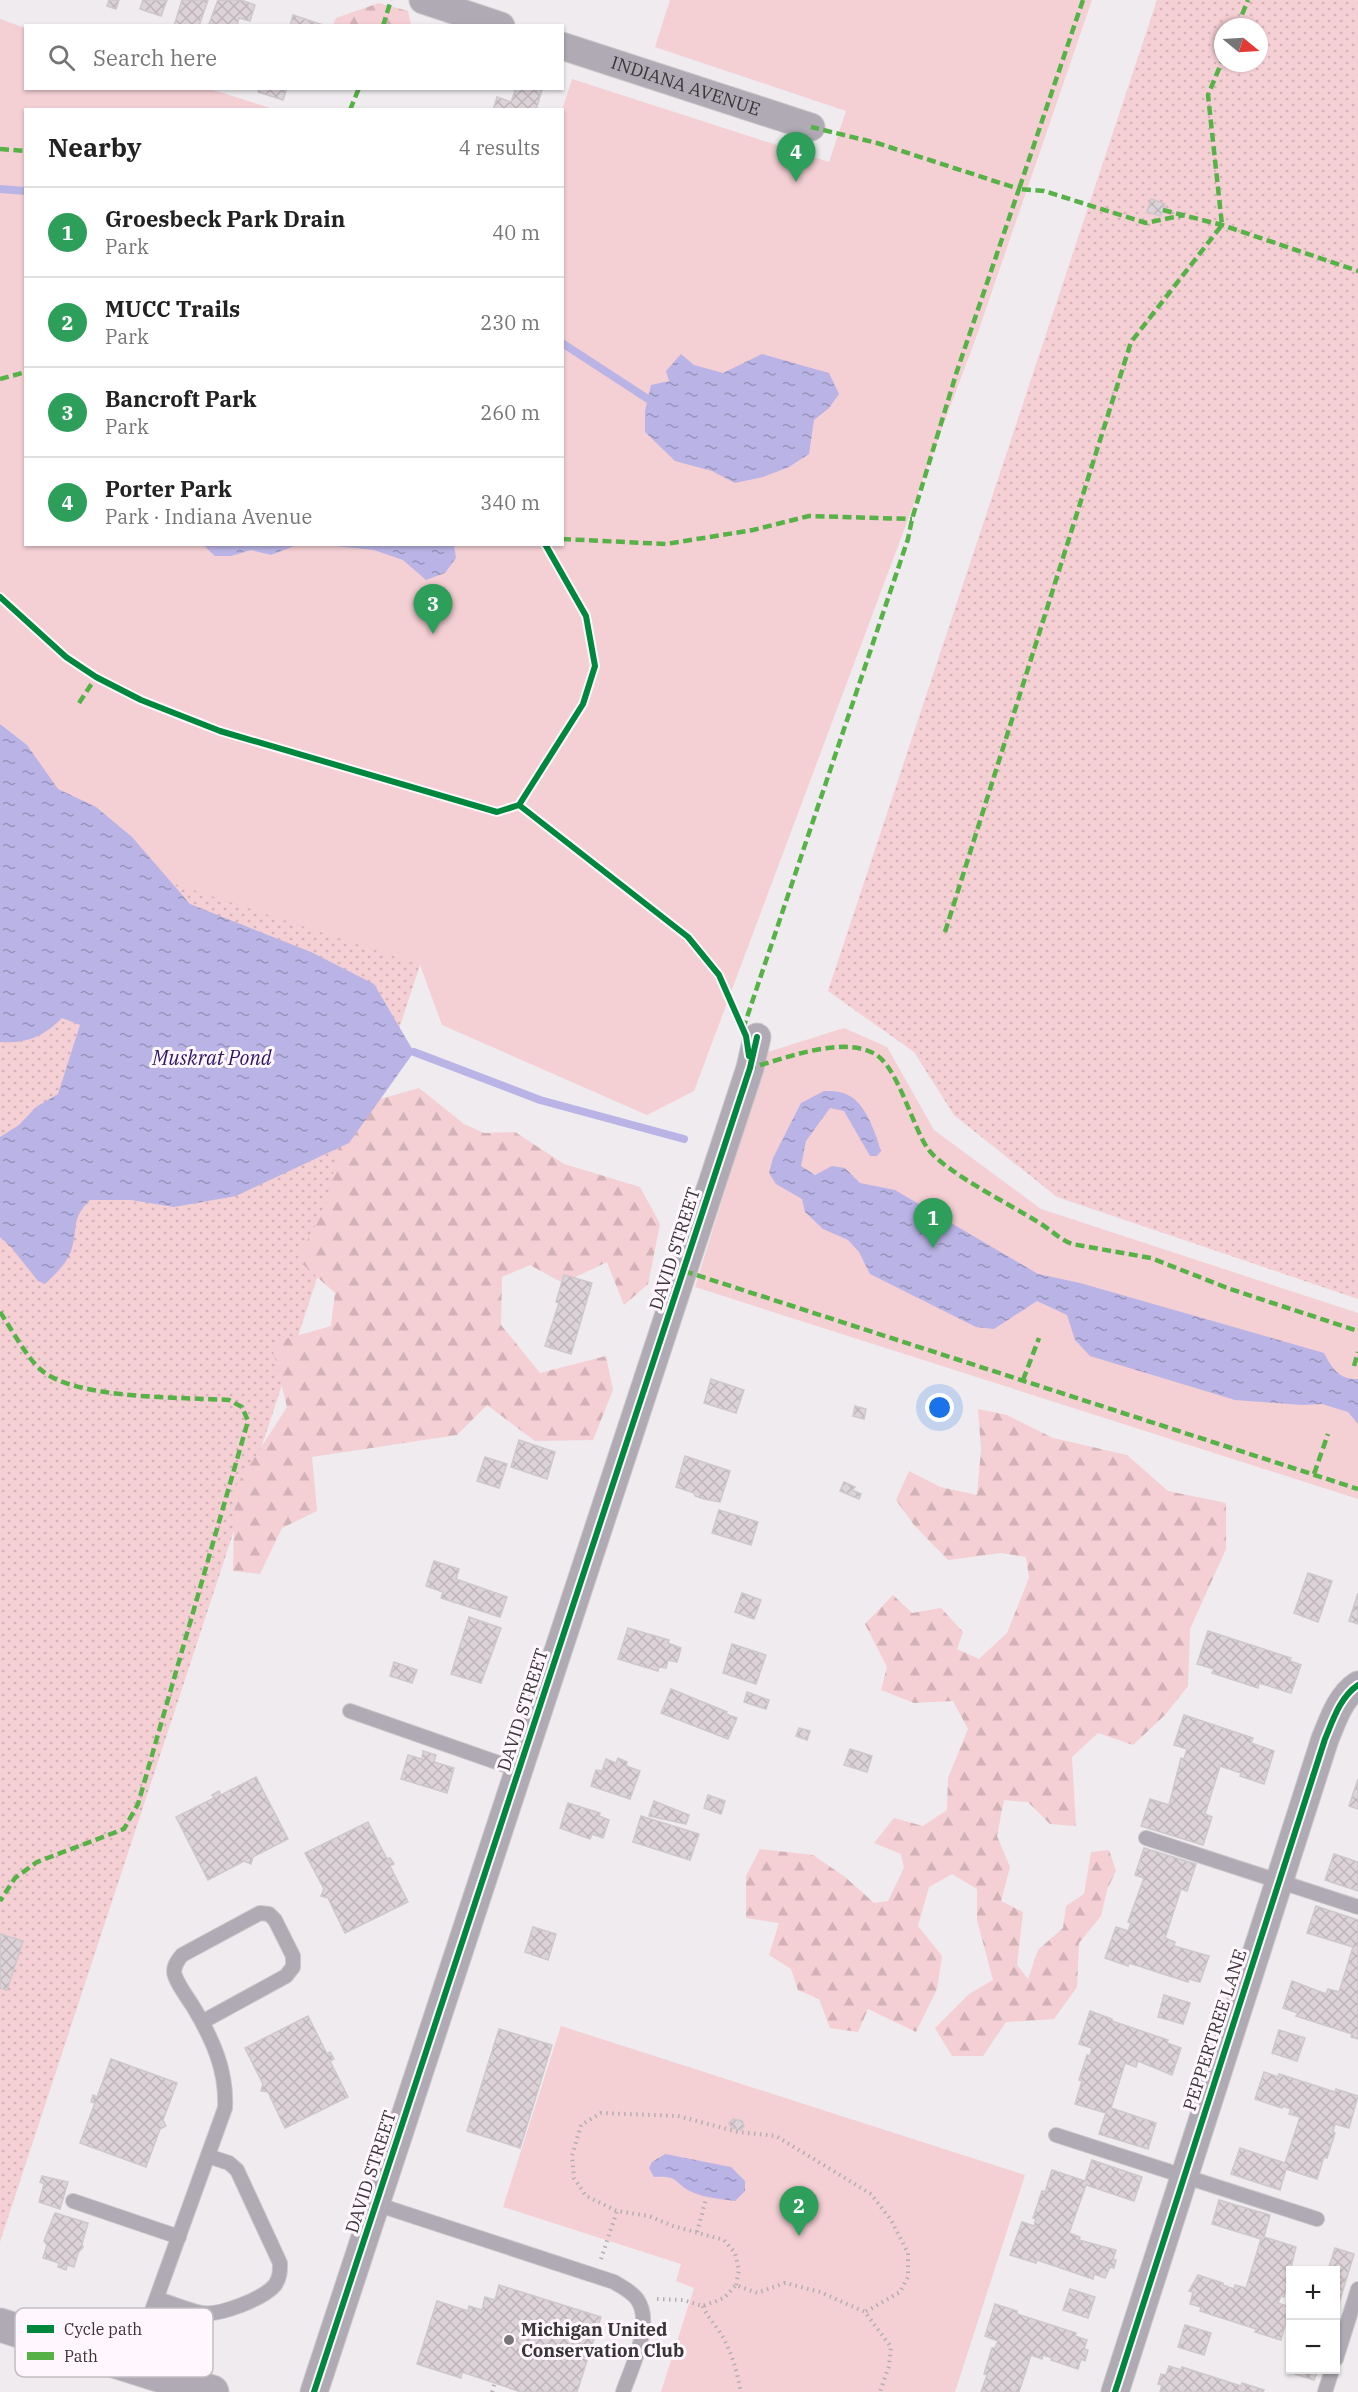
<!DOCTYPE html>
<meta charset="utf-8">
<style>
body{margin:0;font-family:"IBM Plex Serif",serif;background:#f2f2f2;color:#222}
.controls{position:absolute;right:18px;bottom:18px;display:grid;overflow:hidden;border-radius:0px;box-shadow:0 2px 4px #0004}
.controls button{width:54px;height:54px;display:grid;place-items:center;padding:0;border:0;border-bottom:2px solid #e0e0e0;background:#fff;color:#222;font:30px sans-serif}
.compass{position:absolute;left:1214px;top:18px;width:54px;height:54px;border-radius:50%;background:#fff;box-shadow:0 2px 4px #0004;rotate:108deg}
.you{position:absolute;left:940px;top:1408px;width:21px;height:21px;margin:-15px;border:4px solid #fff;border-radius:50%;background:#1a73e8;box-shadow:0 0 0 9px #1a73e833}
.badge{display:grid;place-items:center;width:39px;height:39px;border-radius:50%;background:#787577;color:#fff;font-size:20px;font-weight:700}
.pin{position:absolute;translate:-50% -50px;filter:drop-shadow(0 2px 3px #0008)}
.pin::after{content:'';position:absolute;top:32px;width:21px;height:18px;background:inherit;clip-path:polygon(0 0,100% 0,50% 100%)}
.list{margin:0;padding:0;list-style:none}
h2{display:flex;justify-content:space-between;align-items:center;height:78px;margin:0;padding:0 24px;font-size:26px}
h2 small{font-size:20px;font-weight:400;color:#767676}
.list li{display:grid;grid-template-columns:39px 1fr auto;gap:18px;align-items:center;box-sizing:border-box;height:90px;padding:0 24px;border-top:2px solid #e0e0e0}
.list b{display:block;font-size:22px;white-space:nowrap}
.list p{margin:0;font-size:20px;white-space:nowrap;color:#767676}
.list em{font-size:20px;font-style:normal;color:#767676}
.icon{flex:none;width:33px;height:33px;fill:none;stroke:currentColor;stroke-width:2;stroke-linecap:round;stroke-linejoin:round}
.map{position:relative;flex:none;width:1358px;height:2392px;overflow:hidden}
.search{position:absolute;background:#fff;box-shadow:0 2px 4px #0004;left:24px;top:24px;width:540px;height:66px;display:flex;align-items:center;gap:15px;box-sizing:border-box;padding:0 21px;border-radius:0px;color:#767676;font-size:22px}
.panel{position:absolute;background:#fff;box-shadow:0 2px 4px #0004;left:24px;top:108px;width:540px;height:438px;border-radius:0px}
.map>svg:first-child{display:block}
.grass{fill:url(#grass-dots);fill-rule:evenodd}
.forest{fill:url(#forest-firs)}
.green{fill:#f4cfd4}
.water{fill:url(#water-ripples)}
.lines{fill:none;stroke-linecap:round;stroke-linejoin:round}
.stream{stroke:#b9b4e5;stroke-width:8}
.building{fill:url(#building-cross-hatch);stroke:#ccc8cb;stroke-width:1.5}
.service-casing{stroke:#cac7c9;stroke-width:16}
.minor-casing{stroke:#cac7c9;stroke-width:29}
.tertiary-casing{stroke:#cac7c9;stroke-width:35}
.path{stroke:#b2aeb4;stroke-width:4;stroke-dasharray:1.5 4.5;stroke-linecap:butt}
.service{stroke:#afaab3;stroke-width:14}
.minor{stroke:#afaab3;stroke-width:27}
.tertiary{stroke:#afaab3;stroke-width:33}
.quiet{stroke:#56b246;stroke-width:4.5;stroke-dasharray:9 4.5;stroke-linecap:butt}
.cycleway-casing{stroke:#fff7fd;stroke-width:10}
.cycleway{stroke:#00873e;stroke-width:6}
.poi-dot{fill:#787577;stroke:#fff7fd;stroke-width:2}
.labels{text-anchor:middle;stroke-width:6;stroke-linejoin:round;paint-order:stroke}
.street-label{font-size:18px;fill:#383537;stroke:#fff7fd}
.poi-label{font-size:18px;font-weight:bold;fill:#383537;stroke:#fff7fd;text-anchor:start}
.water-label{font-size:20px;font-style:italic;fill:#2c1866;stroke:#fff7fd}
.key{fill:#fff7fd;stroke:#c3bdc2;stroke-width:1.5}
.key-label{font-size:16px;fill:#383537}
</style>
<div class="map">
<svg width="1358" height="2392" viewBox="0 0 1358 2392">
<defs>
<pattern id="grass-dots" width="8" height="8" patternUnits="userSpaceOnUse" patternTransform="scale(1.5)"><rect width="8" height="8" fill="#f4cfd4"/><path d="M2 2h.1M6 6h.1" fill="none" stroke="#d2b2b7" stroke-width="1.8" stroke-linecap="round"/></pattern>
<pattern id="forest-firs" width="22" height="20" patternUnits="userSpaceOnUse" patternTransform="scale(1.5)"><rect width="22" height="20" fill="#f4cfd4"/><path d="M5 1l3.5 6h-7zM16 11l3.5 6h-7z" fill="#d2b2b7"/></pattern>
<pattern id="water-ripples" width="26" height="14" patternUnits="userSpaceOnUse" patternTransform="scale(1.5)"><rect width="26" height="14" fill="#b9b4e5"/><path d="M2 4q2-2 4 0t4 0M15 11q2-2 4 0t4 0" fill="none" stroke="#9793ba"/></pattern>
<pattern id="building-cross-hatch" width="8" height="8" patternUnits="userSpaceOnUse" patternTransform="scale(1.5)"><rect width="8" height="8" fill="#ddd2d7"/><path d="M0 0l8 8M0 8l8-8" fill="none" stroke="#beb5b9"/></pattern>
</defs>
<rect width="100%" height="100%" fill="#efebef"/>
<g class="grass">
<path d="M1157,0H1358V1299L1057,1197L954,1115L914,1052L828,991ZM1223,27H1259V63H1223Z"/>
<polygon points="0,724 27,745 420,965 0,2242"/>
</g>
<g class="forest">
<polygon points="379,3 408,11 411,25 333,25 336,18"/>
<polygon points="419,1088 464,1124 484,1133 515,1132 564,1164 640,1187 660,1224 648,1284 624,1305 607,1262 563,1283 530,1265 502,1277 501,1325 540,1373 606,1356 613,1390 593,1440 535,1441 487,1405 457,1435 312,1457 317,1511 282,1528 260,1574 233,1571 235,1488 287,1407 271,1343 331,1326 335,1293 297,1259 325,1208 341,1137 380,1099"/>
<polygon points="978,1409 1007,1415 1053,1438 1127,1455 1168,1491 1226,1503 1226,1549 1190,1629 1188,1686 1165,1715 1133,1745 1098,1733 1072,1757 1076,1826 1050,1824 1028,1802 1004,1800 997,1836 1010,1867 1001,1901 1023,1912 1017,1965 1028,1979 1038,1950 1063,1928 1066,1906 1084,1894 1091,1852 1109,1850 1116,1871 1107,1890 1101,1916 1079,1943 1077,1987 1054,2019 1006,2022 983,2056 952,2056 935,2028 969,1994 993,1980 977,1920 977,1889 952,1874 929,1887 918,1926 942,1956 937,1989 916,2032 868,2009 858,2032 830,2028 819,1999 798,1990 791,1969 769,1955 779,1923 746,1918 746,1876 760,1849 813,1855 845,1877 874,1903 888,1901 904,1868 901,1854 874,1843 894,1818 923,1826 947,1810 948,1778 968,1729 953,1701 914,1703 881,1690 887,1667 865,1624 893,1595 912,1613 941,1608 963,1632 957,1649 979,1659 1007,1633 1029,1578 1026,1557 1001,1553 948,1560 914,1525 896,1500 909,1471 940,1487 977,1495 981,1450"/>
</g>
<g class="green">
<polygon points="670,0 1092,0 977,335 694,1091 647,1115 442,1025 420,965 105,861 96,807 58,789 27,745 0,724 0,19 25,28 26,88 210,89 273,109 26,110 26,544 562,544 562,110 572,79 829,162 846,111 655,47"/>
<polygon points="844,1028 887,1047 934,1130 1041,1209 1358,1313 1358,1499 695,1287 768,1052"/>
<polygon points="561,2026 1025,2175 955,2392 661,2392 694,2288 676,2281 681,2264 503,2207"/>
</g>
<g class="water">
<polygon points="681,354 694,365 723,373 762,354 829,373 839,394 829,408 814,420 809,454 789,467 763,477 735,483 712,471 675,461 645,432 645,411 651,385 669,381 666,371"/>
<polygon points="203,545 297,545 271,555 251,550 231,556 215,556"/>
<polygon points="325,545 454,545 456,558 445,573 426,580 403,560 374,550"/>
<path d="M0,724L27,745L58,789L96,807L132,837L190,904L311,952L374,984L414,1052L349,1143L236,1196L174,1207L131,1200H90C70,1219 79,1228 71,1251C66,1265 55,1274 45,1284L38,1281L11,1247L0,1237V1137L19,1125L36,1107L58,1094L80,1025L62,1018C44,1036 27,1044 0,1042Z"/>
<path d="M824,1091C830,1091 837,1091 843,1093C865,1099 875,1132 881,1151L877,1156H870L844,1111L830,1108L806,1141L801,1166L815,1175L832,1166L845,1168L860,1183L895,1190L1038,1274L1080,1283L1324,1353C1332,1368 1339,1380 1358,1379V1424L1348,1412L1322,1404L1302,1405L1235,1400L1090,1356L1075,1340L1067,1315L1037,1301L994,1329L976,1327L870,1274L859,1252L848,1240L823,1229L805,1212L802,1199L776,1184L769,1173L773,1158L801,1103Z"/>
<path d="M665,2154L731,2167L745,2181V2191L735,2201C721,2199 705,2198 692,2192C674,2184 680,2175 654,2177L649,2168L652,2162Z"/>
</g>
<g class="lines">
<g class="stream">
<polyline points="0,189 26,191"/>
<polyline points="562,343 648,399"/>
<polyline points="414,1052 540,1100 684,1139"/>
</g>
</g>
<g class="building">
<polygon points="109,0 119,0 116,9 107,6"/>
<polygon points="143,0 167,0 161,16 140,9"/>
<polygon points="182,0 208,0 199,26 174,26"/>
<polygon points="218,0 241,0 255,5 250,21 239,18 237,26 209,24"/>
<polygon points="293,15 326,26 290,26"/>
<polygon points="259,88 287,88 283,100 258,92"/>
<polygon points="516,88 542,90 536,110 493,110 497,97 511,102"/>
<polygon points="1151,199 1165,204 1161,216 1147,212"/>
<polygon points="564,1275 592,1283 571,1354 545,1346 559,1303 556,1302"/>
<polygon points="711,1379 744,1390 736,1413 704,1403"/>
<polygon points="855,1406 866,1409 864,1419 853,1416"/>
<polygon points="519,1440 555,1452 547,1479 511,1467"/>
<polygon points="685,1456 730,1471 720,1502 704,1499 695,1496 694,1493 676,1487"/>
<polygon points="485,1457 507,1464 499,1488 477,1481"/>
<polygon points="844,1482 855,1487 852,1490 861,1494 859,1499 840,1491"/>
<polygon points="719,1510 758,1522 751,1545 712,1533"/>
<polygon points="434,1561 459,1569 456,1579 507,1597 500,1617 441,1598 443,1592 426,1586"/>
<polygon points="1308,1573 1332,1581 1318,1622 1294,1613"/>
<polygon points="742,1593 761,1600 754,1619 735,1612"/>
<polygon points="1358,1593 1358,1624 1349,1621"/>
<polygon points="469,1617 501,1628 481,1683 451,1674"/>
<polygon points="628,1628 669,1640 668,1643 681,1648 677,1662 668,1660 666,1668 659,1667 658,1671 618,1659"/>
<polygon points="1208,1631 1291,1658 1290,1661 1301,1665 1291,1693 1259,1683 1258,1688 1212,1673 1214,1669 1197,1664"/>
<polygon points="732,1644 766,1655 756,1684 723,1673"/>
<polygon points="394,1662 417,1670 412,1683 390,1676"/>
<polygon points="671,1689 727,1712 726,1714 737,1718 728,1739 661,1713"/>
<polygon points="747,1692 769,1700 766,1709 744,1702"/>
<polygon points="1184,1715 1253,1738 1251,1743 1274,1751 1264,1784 1240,1776 1241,1773 1220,1766 1205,1814 1212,1817 1203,1845 1141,1826 1150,1799 1169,1805 1181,1758 1184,1759 1187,1749 1174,1745"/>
<polygon points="799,1728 810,1731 807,1740 796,1736"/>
<polygon points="850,1749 872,1756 867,1772 844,1765"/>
<polygon points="423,1751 436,1755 434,1762 454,1768 447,1793 401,1779 408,1755 422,1759"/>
<polygon points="618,1758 627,1762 626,1766 640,1771 630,1799 591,1786 596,1770 602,1771 606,1759 616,1763"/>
<polygon points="256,1777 288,1839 253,1857 251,1864 244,1861 208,1880 176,1817 214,1798 212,1795 219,1791 221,1795"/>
<polygon points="1358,1779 1358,1809 1349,1806"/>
<polygon points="708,1795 725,1801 721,1814 704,1808"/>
<polygon points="654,1801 689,1815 686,1824 649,1816"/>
<polygon points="568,1803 600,1813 599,1816 609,1820 603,1838 592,1834 590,1839 560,1828"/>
<polygon points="641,1816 699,1834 690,1860 633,1842"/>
<polygon points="368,1822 387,1859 390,1858 394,1864 390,1866 408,1902 345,1933 328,1898 321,1896 324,1889 305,1853"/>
<polygon points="1144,1848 1196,1864 1187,1891 1181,1889 1165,1938 1175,1942 1174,1946 1209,1956 1200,1982 1189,1979 1188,1982 1129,1963 1128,1966 1105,1958 1116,1927 1128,1931 1131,1923 1128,1922 1144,1878 1135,1875"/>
<polygon points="1334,1854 1358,1862 1358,1891 1325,1880"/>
<polygon points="1316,1906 1358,1920 1358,2039 1351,2037 1352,2034 1296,2016 1298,2013 1283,2008 1292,1981 1326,1994 1328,1989 1339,1992 1353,1947 1307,1933"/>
<polygon points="533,1927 556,1934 548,1960 525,1952"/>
<polygon points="0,1934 23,1941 7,1990 0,1988"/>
<polygon points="1164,1995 1190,2003 1183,2024 1158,2017"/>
<polygon points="1090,2011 1112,2019 1112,2021 1168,2040 1167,2043 1181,2048 1172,2075 1138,2061 1136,2067 1125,2063 1111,2108 1156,2123 1148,2149 1099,2134 1106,2113 1075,2104 1082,2081 1079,2080 1087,2055 1090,2056 1092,2048 1079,2044"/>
<polygon points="308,2016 327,2054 330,2052 334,2059 330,2061 348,2097 285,2128 268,2092 261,2091 263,2084 245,2048"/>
<polygon points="499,2029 552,2045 520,2148 467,2131"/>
<polygon points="1279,2030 1305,2038 1297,2061 1272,2053"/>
<polygon points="111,2059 177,2083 163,2120 166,2126 160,2129 146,2167 80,2143 95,2103 91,2102 93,2095 97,2097"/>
<polygon points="1264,2072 1278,2077 1279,2074 1335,2092 1336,2089 1358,2096 1349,2128 1335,2124 1333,2132 1335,2133 1327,2158 1324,2157 1317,2179 1286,2169 1280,2190 1231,2174 1240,2148 1285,2163 1300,2117 1289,2114 1291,2109 1283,2106 1282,2108 1255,2099"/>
<polygon points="733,2119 742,2121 744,2126 741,2130 732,2128 729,2123"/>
<polygon points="1092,2160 1142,2177 1134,2201 1086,2185 1069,2233 1080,2237 1079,2240 1116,2250 1113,2259 1116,2260 1114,2268 1110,2267 1105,2278 1094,2274 1093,2279 1037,2260 1036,2263 1010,2255 1022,2222 1034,2226 1036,2219 1033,2218 1042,2191 1045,2192 1052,2170 1085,2181"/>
<polygon points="42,2176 68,2182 60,2209 39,2202 44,2184 40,2182"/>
<polygon points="1219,2200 1270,2215 1264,2237 1296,2247 1284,2297 1281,2296 1278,2303 1290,2307 1281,2340 1255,2332 1256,2329 1200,2311 1201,2307 1190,2304 1193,2292 1189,2291 1198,2275 1223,2283 1223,2285 1234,2289 1235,2285 1246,2288 1261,2239 1212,2224"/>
<polygon points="55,2213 88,2223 82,2244 83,2247 78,2253 74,2267 67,2265 66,2270 58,2267 59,2263 43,2258 47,2245 44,2241"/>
<polygon points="1335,2248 1354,2254 1336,2313 1336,2270 1328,2270"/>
<polygon points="499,2285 601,2317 577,2392 521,2392 462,2372 461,2378 417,2364 437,2301 468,2311 469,2306 482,2310 485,2297 495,2300"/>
<polygon points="1070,2289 1095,2297 1088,2318 1063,2310"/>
<polygon points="995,2304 1017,2311 1017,2314 1076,2333 1075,2336 1087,2340 1084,2349 1088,2350 1085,2361 1081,2359 1078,2369 1051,2360 1052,2358 1043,2355 1042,2359 1031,2355 1019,2392 981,2392 987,2375 984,2374 992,2348 995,2348 998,2341 985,2336"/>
<polygon points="1185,2325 1211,2333 1204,2355 1178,2347"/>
<polygon points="1169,2366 1181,2370 1182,2367 1241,2386 1242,2383 1264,2390 1263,2392 1160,2392 1162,2385 1158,2384 1161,2374 1166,2375"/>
<polygon points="1297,2370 1318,2370 1314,2380 1295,2374"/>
</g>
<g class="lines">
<g class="service-casing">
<g id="service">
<polyline points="350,1711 519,1770"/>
<polyline points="1146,1838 1358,1907"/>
<polyline points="1056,2135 1317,2219"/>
<polyline points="73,2201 179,2237"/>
<path d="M376,2204L614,2282C622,2287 631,2291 637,2299C654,2323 632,2366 623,2392"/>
<path d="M157,2299C172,2303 187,2310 202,2313C219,2316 263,2299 275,2285C280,2278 280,2271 280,2263L237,2170L229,2163L208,2156"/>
<polyline points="1336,2359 1358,2289"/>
<path d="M132,2366L225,2108C227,2071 213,2040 194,2008C188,1998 179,1987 175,1976C172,1968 177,1961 182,1955L260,1913L269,1914L275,1920L293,1956V1967L286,1976L202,2022"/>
<polyline points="1325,2392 1332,2370"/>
</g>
</g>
<g class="minor-casing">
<g id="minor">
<polyline points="423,0 501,26"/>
<path id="s1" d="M562,46L811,127"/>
<polyline points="314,2392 750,1068 757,1037"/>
<path d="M1115,2392L1325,1739C1333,1720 1340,1697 1358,1685"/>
</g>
</g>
<g class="tertiary-casing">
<polyline id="tertiary" points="0,2325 212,2392"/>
</g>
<g class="path">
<polyline points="697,2232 706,2199"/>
<polyline points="601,2259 617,2211"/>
<polyline points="736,2285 739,2270 735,2253 724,2240 673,2226 649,2216 617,2211 586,2196 574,2178 572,2156 581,2125 601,2113 678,2116 738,2132 776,2136 871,2194 891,2220 908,2253 908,2277 900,2292 865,2312"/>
<polyline points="657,2299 683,2300 703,2306 724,2298 736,2285 757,2293 785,2283 820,2292 865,2312 891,2347 889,2366 880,2392"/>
<path d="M703,2306C707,2317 715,2324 721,2334C732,2352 737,2372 741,2392"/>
<polyline points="492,2392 495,2382"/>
</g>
<use href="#service" class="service"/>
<use href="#minor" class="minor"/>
<use href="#tertiary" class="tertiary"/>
<g class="quiet">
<polyline points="1083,0 1019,189 1044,191 1146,223 1184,215"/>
<polyline points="383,26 391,0"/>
<polyline points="1237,27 1248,0"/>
<polyline points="350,110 359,88"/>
<polyline points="0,149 26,151"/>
<polyline points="1163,210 1222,225 1358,271"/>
<polyline points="0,379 26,372"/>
<polyline points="562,539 666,544 753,530 809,516 912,519"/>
<polyline points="79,703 96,677"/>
<polyline points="945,932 1131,342 1222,225 1208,95 1223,59"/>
<polyline points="743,1029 908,539 912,519 957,371 1019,189 877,143 811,127"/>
<path d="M750,1065V1068C784,1059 842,1035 875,1054C898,1067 912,1126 928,1149C945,1172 1011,1205 1038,1222C1050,1229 1059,1239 1072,1244L1151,1258L1230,1289L1358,1331"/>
<polyline points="684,1271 1358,1489"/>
<path d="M0,1312C10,1327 28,1359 40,1369C74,1400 183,1397 229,1400L242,1407L248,1421L138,1804L124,1829L37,1862L15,1878L0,1901"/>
<polyline points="1354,1366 1358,1352"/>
<polyline points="1023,1380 1039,1338"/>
<polyline points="1314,1474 1328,1434"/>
</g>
<g class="cycleway-casing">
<g id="cycleway">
<polyline points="0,597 66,657 96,677 141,700 220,731 497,812 519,805 583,704 595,666 586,616 545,544"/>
<polyline points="519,805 688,937 719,975 746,1036 749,1056"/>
<polyline points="314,2392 750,1068 757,1037"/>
<path d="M1115,2392L1325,1739C1333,1720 1340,1697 1358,1685"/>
</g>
</g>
<use href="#cycleway" class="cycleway"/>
</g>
<circle class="poi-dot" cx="509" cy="2340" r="6"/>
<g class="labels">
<g class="street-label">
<text dy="6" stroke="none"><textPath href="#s1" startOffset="130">INDIANA AVENUE</textPath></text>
<text transform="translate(675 1249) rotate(-72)" y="6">DAVID STREET</text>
<text transform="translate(523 1710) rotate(-72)" y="6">DAVID STREET</text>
<text transform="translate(1215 2030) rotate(-72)" y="6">PEPPERTREE LANE</text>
<text transform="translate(371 2172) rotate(-72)" y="6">DAVID STREET</text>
</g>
<g class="poi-label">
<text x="521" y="2336">Michigan United<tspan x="521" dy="21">Conservation Club</tspan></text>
</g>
<g class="water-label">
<text x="212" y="1065">Muskrat Pond</text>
</g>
</g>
<rect x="15" y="2308" width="198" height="69" rx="9" class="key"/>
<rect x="27" y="2325" width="27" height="8" fill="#00873e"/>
<rect x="27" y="2352" width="27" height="8" fill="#56b246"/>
<g class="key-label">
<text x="64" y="2335">Cycle path</text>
<text x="64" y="2362">Path</text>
</g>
</svg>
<div class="controls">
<button>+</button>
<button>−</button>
</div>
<svg class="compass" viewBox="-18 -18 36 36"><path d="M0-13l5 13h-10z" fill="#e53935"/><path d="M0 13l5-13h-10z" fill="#767676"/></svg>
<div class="you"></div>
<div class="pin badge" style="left:933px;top:1248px;background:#2e9e5b">1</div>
<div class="pin badge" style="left:799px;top:2236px;background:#2e9e5b">2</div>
<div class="pin badge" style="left:433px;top:634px;background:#2e9e5b">3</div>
<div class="pin badge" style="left:796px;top:182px;background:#2e9e5b">4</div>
<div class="search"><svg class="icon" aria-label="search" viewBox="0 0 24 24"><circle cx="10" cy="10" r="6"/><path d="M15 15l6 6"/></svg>Search here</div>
<section class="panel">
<h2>Nearby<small>4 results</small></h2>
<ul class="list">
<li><span class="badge" style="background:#2e9e5b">1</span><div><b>Groesbeck Park Drain</b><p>Park</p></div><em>40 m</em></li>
<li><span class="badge" style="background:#2e9e5b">2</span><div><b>MUCC Trails</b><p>Park</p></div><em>230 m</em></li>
<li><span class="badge" style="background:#2e9e5b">3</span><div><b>Bancroft Park</b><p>Park</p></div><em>260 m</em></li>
<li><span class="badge" style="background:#2e9e5b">4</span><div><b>Porter Park</b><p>Park · Indiana Avenue</p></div><em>340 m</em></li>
</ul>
</section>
</div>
